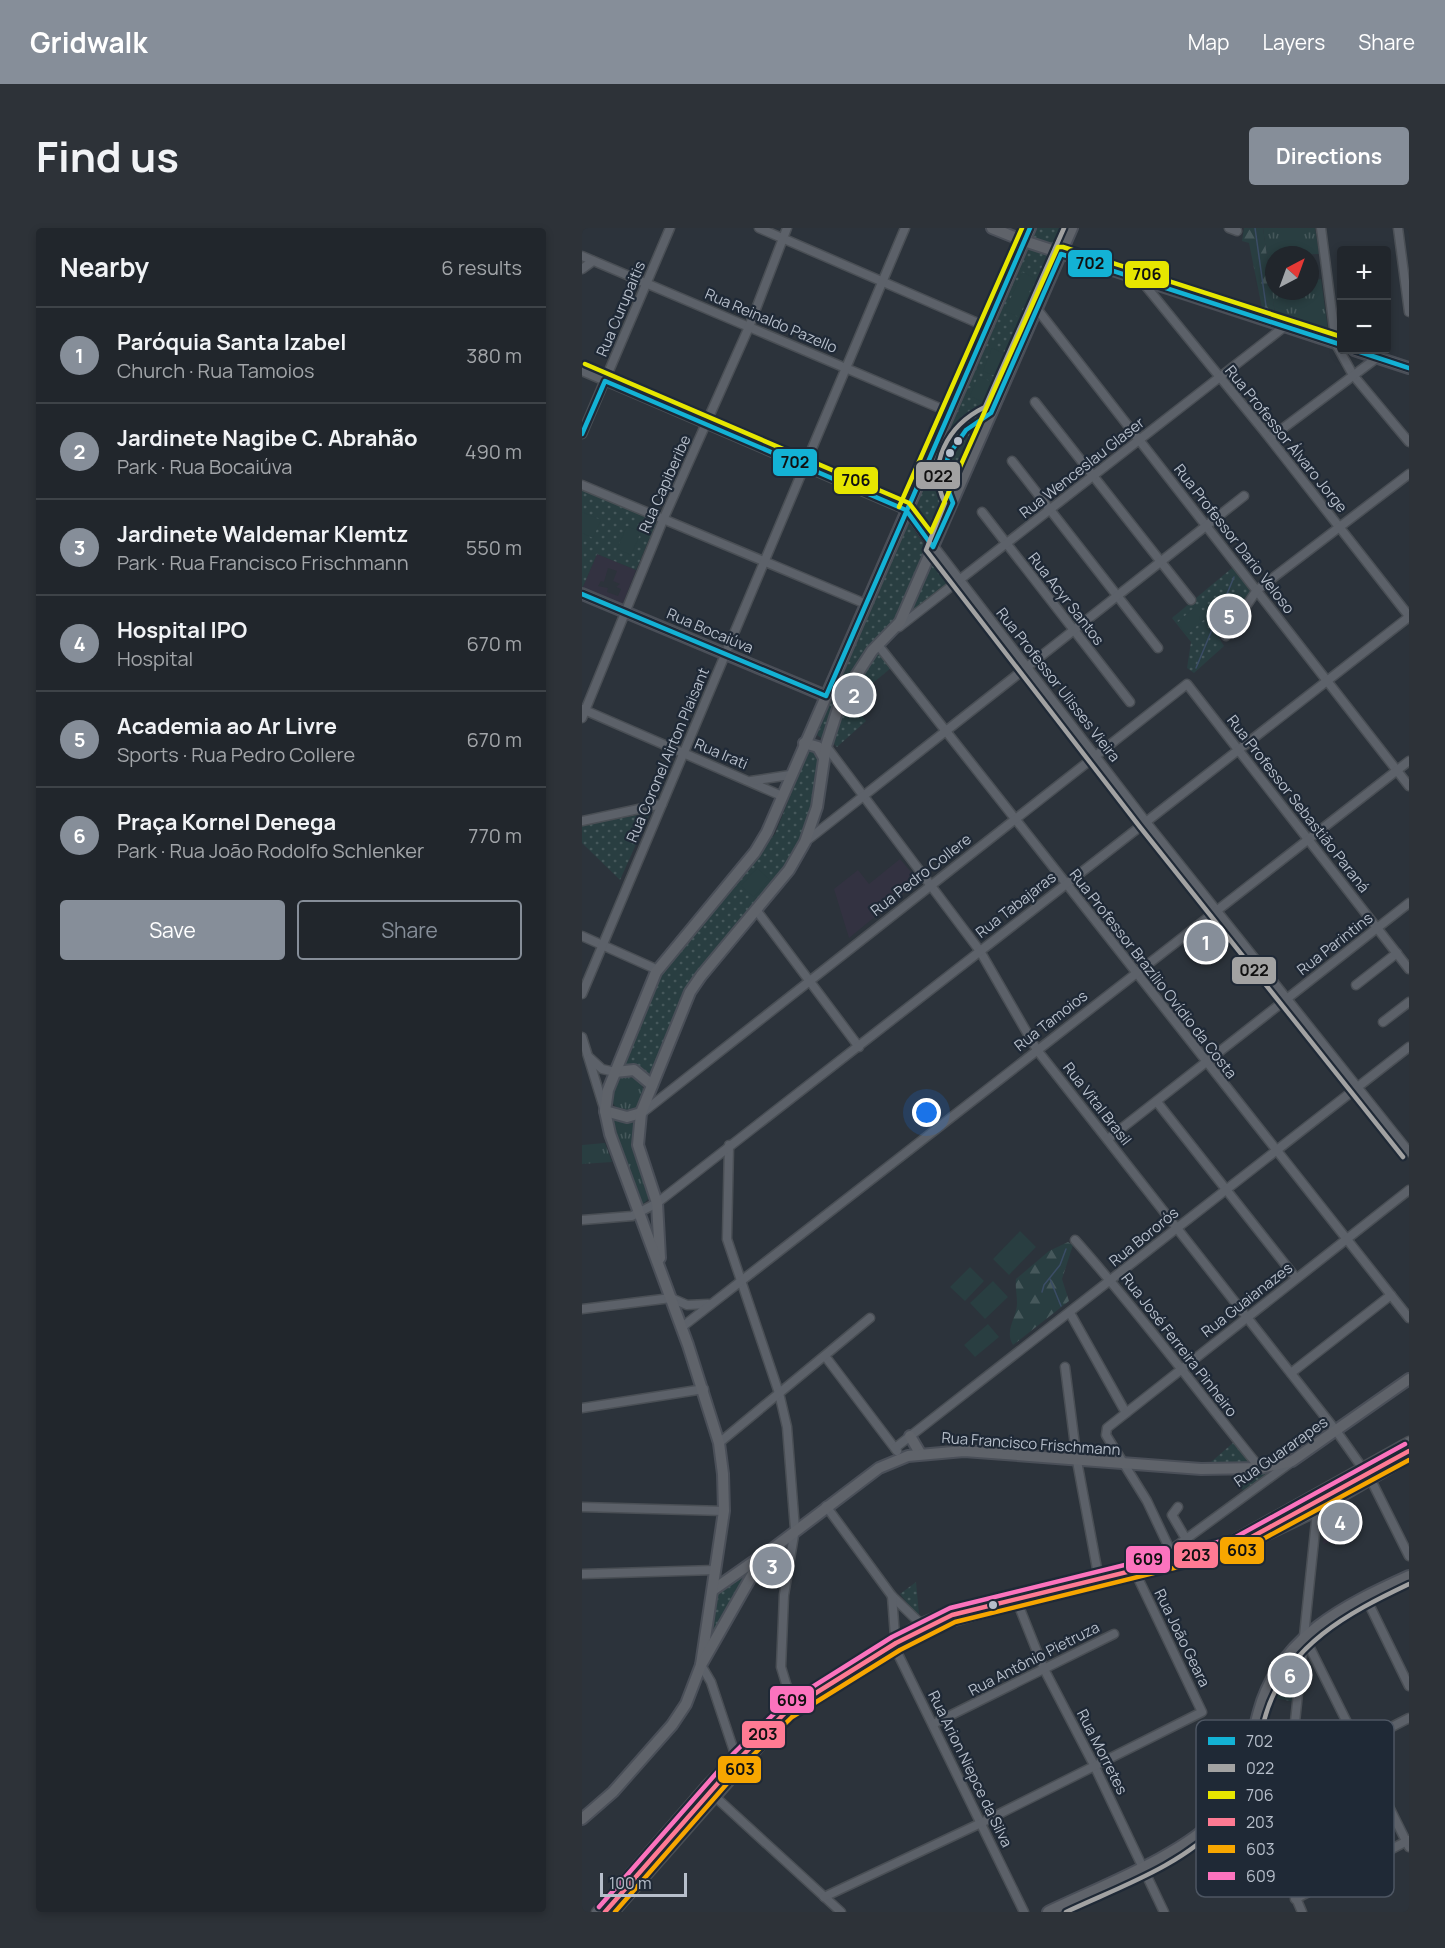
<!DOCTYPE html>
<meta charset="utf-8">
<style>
body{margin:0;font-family:Manrope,sans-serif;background:#2d3238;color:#f1f3f6}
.controls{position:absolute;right:18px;top:18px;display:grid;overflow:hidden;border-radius:6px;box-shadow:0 3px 9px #0003}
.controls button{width:54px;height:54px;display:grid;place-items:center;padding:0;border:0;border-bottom:2px solid #3e4348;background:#21262c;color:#f1f3f6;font:30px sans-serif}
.compass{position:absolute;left:683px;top:18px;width:54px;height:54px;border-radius:50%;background:#21262c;box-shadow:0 3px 9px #0003;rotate:41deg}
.scale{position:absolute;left:18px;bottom:15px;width:87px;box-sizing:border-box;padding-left:6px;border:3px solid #b7bfcb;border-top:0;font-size:16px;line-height:21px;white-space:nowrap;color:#b7bfcb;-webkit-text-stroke:4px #1f2936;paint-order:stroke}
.you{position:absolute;left:345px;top:885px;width:21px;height:21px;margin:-15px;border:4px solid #fff;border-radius:50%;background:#1a73e8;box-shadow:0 0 0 9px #1a73e833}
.badge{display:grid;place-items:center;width:39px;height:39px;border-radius:50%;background:#868e99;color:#fff;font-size:20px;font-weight:700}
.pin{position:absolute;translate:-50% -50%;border:3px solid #fff;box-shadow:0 2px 6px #0006}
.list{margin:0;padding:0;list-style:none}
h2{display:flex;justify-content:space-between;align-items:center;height:78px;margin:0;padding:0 24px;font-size:26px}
h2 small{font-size:20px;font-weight:400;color:#a2a5a9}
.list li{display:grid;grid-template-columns:39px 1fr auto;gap:18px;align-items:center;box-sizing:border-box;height:96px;padding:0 24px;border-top:2px solid #3e4348}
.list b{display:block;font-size:22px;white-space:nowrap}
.list p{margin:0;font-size:20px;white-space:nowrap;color:#a2a5a9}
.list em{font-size:20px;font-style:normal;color:#a2a5a9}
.actions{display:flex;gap:12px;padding:18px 24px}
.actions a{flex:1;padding:14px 0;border:2px solid #868e99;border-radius:6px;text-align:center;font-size:21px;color:#868e99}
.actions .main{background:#868e99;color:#fff}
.map{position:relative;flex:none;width:827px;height:1684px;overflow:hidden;border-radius:6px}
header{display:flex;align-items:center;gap:36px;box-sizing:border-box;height:84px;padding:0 30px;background:#868e99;color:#fff}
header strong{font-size:28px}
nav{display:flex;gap:33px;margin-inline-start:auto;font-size:21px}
.intro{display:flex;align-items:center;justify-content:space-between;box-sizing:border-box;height:144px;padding:0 36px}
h1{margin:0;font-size:42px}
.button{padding:15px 27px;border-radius:6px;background:#868e99;color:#fff;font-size:21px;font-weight:700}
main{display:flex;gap:36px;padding:0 36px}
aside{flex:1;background:#21262c;border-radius:6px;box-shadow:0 3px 9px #0003}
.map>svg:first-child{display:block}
.medical{fill:#333241;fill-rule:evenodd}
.grass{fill:url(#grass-tufts)}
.forest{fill:url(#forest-firs)}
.park{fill:url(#park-dots)}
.pitch{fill:#293e41}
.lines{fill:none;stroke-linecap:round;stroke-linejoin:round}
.stream{stroke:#3b4d66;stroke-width:1.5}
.minor-casing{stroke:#4a4f55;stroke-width:11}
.major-casing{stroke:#4a4f58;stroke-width:14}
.minor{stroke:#5c6169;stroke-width:8}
.major{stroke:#5f636a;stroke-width:10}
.bus-1-casing{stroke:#1f2936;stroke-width:9}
.bus-2-casing{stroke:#1f2936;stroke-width:9}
.bus-3-casing{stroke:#1f2936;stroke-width:9}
.bus-4-casing{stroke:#1f2936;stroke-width:9}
.bus-5-casing{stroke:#1f2936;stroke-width:9}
.bus-6-casing{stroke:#1f2936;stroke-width:9}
.bus-1{stroke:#13b2d5;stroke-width:4.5}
.bus-2{stroke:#a2a2a2;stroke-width:4.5}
.bus-3{stroke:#e6e600;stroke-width:4.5}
.bus-4{stroke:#fe7a93;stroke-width:4.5}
.bus-5{stroke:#f7a600;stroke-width:4.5}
.bus-6{stroke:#fc73be;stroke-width:4.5}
.bus-dot{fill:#b7bfcb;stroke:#1f2936;stroke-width:2}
.labels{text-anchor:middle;stroke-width:4.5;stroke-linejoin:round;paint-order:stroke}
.street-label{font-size:15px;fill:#b7bfcb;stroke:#1f2936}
.key{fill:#1f2936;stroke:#4d5663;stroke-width:1.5}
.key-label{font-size:16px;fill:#b7bfcb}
.line-badge{stroke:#1f2936;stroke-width:2}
.pale-badge-label{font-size:16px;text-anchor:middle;font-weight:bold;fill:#111}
</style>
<header>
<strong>Gridwalk</strong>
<nav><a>Map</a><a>Layers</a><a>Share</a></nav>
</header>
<div class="intro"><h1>Find us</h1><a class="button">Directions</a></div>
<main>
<aside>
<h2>Nearby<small>6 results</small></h2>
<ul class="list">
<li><span class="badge">1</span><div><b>Paróquia Santa Izabel</b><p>Church · Rua Tamoios</p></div><em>380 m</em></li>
<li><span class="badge">2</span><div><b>Jardinete Nagibe C. Abrahão</b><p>Park · Rua Bocaiúva</p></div><em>490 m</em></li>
<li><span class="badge">3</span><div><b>Jardinete Waldemar Klemtz</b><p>Park · Rua Francisco Frischmann</p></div><em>550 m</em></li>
<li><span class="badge">4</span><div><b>Hospital IPO</b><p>Hospital</p></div><em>670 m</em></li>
<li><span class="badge">5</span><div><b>Academia ao Ar Livre</b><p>Sports · Rua Pedro Collere</p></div><em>670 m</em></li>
<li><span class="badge">6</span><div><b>Praça Kornel Denega</b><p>Park · Rua João Rodolfo Schlenker</p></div><em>770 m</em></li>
</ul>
<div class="actions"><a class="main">Save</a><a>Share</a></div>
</aside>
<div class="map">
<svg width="827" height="1684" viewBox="0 0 827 1684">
<defs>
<pattern id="grass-tufts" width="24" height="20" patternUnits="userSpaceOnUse" patternTransform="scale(1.5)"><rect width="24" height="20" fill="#293e41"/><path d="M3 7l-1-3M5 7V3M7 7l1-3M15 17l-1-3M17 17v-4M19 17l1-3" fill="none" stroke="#46585b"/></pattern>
<pattern id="forest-firs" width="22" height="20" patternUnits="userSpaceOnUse" patternTransform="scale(1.5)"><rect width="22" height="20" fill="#293e41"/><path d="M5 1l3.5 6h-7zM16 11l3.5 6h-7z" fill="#46585b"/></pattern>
<pattern id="park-dots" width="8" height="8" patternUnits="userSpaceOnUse" patternTransform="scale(1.5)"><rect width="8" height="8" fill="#293e41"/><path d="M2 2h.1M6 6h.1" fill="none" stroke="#46585b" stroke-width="1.8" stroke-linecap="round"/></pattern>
</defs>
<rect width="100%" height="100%" fill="#2c333b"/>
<g class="medical">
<path d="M15,326L54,342L40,378L0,361ZM26,340L35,343L31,353L38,356L34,359L39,361L36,368L25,364L26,360L16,358L19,353L22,354Z"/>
<polygon points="318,631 335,651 334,655 267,710 252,661 276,642 287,656"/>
<polygon points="766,1267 774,1297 764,1302 763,1310 741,1316 743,1291 739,1284"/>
</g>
<g class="grass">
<polygon points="681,0 733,0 737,26 692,27 692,34 686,36"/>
<polygon points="739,51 746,102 693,84 689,61 728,63 728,53"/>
<circle cx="45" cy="866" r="17"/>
<polygon points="29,891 51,895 51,912 68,969 61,976 57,974"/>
<polygon points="23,915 30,934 0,936 0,917"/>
</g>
<g class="forest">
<polygon points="662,0 681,0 694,93 682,90 667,15 660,13"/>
<path d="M486,1014L491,1017L480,1051L487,1073L431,1117C422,1102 435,1090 435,1075C435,1066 433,1059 434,1051L467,1023Z"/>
</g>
<g class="park">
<polygon points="451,0 488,0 351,316 330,281"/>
<polygon points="0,261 75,293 54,342 15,326 0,361"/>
<polygon points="326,294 346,322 311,400 289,421 242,512 235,507 244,484 243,479"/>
<polygon points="350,331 368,354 323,391"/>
<polygon points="650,340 672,366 637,410 642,418 612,445 605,440 609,414 590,390"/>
<path d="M295,422L309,440L268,474L284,493L255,519L251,515C261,477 273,455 295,422Z"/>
<polygon points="229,516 239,525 225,600 210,630 169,686 110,755 68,850 39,840 76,748 193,606"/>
<polygon points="68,585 38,652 0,615 0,597"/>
<polygon points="652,1214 669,1235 629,1234"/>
<polygon points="694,1244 663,1265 650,1248"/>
<polygon points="203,1316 197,1351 178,1345 185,1331"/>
<polygon points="174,1336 138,1409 129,1405 135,1366"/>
<polygon points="334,1354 337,1386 334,1386 318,1366"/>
<polygon points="715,1426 713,1474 688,1469"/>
</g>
<g class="pitch">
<polygon points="440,44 453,50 437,89 423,83"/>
<polygon points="410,120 423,126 413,148 401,143"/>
<polygon points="396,148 412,155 403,175 388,168"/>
<polygon points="0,284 19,292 11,310 0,305"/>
<polygon points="45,298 59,304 49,327 35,321"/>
<polygon points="615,377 626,388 605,407 595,395"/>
<polygon points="175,640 187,651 172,669 159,658"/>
<polygon points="438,1003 454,1019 427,1047 411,1031"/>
<polygon points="388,1039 402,1053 383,1073 368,1059"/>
<polygon points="411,1053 426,1069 403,1091 388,1075"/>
<polygon points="406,1096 417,1109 393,1129 382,1117"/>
</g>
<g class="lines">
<g class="stream">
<polyline points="673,0 684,78"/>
<polyline points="614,440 652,349"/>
<polyline points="468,1051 479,1078"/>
<polyline points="460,1064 462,1057 478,1037 484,1021"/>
</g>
<g class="minor-casing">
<g id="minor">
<polyline points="177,0 405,99"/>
<polyline points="647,0 655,3"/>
<polyline points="739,0 754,116 771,147 827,214"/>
<polyline points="816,0 827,84"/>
<polyline points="0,28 367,184"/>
<polyline points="0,41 11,33"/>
<polyline points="558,51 682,203 827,388"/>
<polyline points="455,81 827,558"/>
<polyline points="0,143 324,282 564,594 827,924"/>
<polyline points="453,174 609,372"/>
<polyline points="0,206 88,0"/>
<polyline points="688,210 796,129"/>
<polyline points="430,233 576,420"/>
<polyline points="0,257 284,376"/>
<polyline points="400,284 548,474"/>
<polyline points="317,399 702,99"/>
<polyline points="644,408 675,362 827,246"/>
<polyline points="296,417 827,1090"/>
<polyline points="0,481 200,568"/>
<polyline points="0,490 81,292 167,99 205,0"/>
<polyline points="244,518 398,723 455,822 755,1204 789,1252 827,1328"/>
<polyline points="169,553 208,547"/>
<polyline points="0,593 80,576"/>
<polyline points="223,614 662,268"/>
<polyline points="175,683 277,819"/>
<polyline points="0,708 76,742"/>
<polyline points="774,757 815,725"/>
<polyline points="0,766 323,0"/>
<polyline points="801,794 827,774"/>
<polyline points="0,809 22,880"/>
<polyline points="8,830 20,841 33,844"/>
<polyline points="575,874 714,1050"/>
<polyline points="60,885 605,456 827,741"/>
<polyline points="526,911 827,675"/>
<polyline points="147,917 145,1011 197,1165 205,1199 213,1301 202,1367 199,1439 209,1472"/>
<polyline points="0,992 50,988 75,975 827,389"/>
<path d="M493,1012C558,1085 616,1164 678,1240"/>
<polyline points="0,1081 89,1070 105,1077 126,1076"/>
<polyline points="488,1085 544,1185"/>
<polyline points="100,1099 827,533"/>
<polyline points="243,1128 315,1223"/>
<polyline points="483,1139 495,1233 516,1346"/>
<polyline points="709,1145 809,1067"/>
<polyline points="0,1180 122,1161"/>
<polyline points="137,1215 288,1090"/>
<polyline points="313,1220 827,819"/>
<polyline points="244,1278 310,1368 338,1395"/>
<polyline points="0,1279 142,1283"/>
<polyline points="596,1279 590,1287 604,1311"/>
<polyline points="589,1322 708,1235"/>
<polyline points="591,1328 565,1273 524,1207 525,1200 827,962"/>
<polyline points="0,1346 133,1342"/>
<polyline points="310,1368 314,1422 442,1684"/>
<polyline points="783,1368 827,1458"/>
<polyline points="436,1376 462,1441 512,1537 582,1684"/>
<polyline points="722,1408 827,1619"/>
<polyline points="119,1437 129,1454 153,1526"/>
<polyline points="351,1496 532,1406"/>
<polyline points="707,1552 827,1490"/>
<polyline points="124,1557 128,1564 259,1684"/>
<polyline points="242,1669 399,1595 620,1484 555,1348"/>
<polyline points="713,1671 827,1612"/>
<polyline points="14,1684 124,1557 202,1478 338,1395 368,1382 650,1312 827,1213"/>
<polyline points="33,1684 196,1499 215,1483 314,1422 360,1397 436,1376 653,1323 735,1284 827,1230"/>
<polyline points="720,1684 702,1642 700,1618 735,1284"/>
</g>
</g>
<g class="major-casing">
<g id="major">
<polyline points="410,0 442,13 760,117"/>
<polyline points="772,122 827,140"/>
<polyline points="0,366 244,468"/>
<polyline points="222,515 236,519 241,528"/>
<polyline points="33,844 52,842 70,857"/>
<polyline points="23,883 45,889 59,885"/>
<polyline points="78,1030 75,975 56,917 59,885 108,764 119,748 207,642 223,614 235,579 244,518 259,471 290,423 318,394 490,0"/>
<polyline points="328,1208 338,1225"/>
<polyline points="131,1362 178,1329"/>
<polyline points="119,1437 142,1283 141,1246 137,1215 106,1117 28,906 23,883 26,862 74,744 173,624 185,604 448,0"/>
<polyline points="0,1591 31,1564 90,1497 104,1476 119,1437 181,1328 297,1240 326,1228 382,1223 619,1241 678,1240 710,1233 827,1151"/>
<path d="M466,1684C513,1661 605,1626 636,1588C661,1557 667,1520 677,1483C697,1409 763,1377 827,1348"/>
</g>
</g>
<use href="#minor" class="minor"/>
<use href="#major" class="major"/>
<g class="bus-1-casing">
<g id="bus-1">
<polyline points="772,122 827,140"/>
<polyline points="0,206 23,153 324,282 351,319 371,275 362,251 366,228 384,202 409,185 479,26 760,117"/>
<polyline points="0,366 244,468 448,0"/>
</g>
</g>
<g class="bus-2-casing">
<g id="bus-2">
<path d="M482,0L403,179C366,197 344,236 363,275L344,322L558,599L821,929"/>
<path d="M484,1684C537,1659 600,1638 640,1594C668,1564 673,1523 684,1486C705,1417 766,1385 827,1356"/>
</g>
</g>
<g class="bus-3-casing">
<g id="bus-3">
<polyline points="3,136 327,275 349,304 476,19 481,19 760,109"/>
<polyline points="317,279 440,0"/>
</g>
</g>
<g class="bus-4-casing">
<polyline id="bus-4" points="23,1684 158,1530 205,1483 314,1415 370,1387 655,1317 827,1223"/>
</g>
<g class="bus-5-casing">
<polyline id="bus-5" points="33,1684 163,1535 210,1489 318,1422 373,1394 657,1324 827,1232"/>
</g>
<g class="bus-6-casing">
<polyline id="bus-6" points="17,1679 152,1525 200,1478 310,1409 368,1380 652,1310 823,1216"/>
</g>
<use href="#bus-1" class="bus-1"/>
<use href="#bus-2" class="bus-2"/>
<use href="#bus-3" class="bus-3"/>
<use href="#bus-4" class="bus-4"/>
<use href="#bus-5" class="bus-5"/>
<use href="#bus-6" class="bus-6"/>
</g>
<g class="bus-dot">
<circle cx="376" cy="213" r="5"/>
<circle cx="368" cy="225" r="5"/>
<circle cx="411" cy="1377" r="5"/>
</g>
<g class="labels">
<g class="street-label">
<text transform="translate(39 81) rotate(-67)" y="5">Rua Curupaitis</text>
<text transform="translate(189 93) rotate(23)" y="5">Rua Reinaldo Pazello</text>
<text transform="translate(704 211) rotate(51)" y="5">Rua Professor Álvaro Jorge</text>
<text transform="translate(500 240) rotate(-38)" y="5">Rua Wenceslau Glaser</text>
<text transform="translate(83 256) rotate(-66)" y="5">Rua Capiberibe</text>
<text transform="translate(652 311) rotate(52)" y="5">Rua Professor Dario Veloso</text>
<text transform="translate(484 371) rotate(52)" y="5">Rua Acyr Santos</text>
<text transform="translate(128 403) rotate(23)" y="5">Rua Bocaiúva</text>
<text transform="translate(476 457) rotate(52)" y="5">Rua Professor Ulisses Vieira</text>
<text transform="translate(139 526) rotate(23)" y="5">Rua Irati</text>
<text transform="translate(86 527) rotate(-67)" y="5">Rua Coronel Airton Plaisant</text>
<text transform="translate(716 576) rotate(52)" y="5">Rua Professor Sebastião Paraná</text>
<text transform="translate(339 647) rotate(-38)" y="5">Rua Pedro Collere</text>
<text transform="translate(434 677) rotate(-38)" y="5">Rua Tabajaras</text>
<text transform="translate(753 716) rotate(-38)" y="5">Rua Parintins</text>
<text transform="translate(571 746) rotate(52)" y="5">Rua Professor Brazílio Ovídio da Costa</text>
<text transform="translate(469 793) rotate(-38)" y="5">Rua Tamoios</text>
<text transform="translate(515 876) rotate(52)" y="5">Rua Vital Brasil</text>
<text transform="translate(562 1009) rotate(-39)" y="5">Rua Bororós</text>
<text transform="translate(665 1072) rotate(-38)" y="5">Rua Guaianazes</text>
<text transform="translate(597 1117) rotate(52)" y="5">Rua José Ferreira Pinheiro</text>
<text transform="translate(449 1216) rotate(4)" y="5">Rua Francisco Frischmann</text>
<text transform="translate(699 1224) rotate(-35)" y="5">Rua Guararapes</text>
<text transform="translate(600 1410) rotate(64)" y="5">Rua João Geara</text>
<text transform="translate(452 1431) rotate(-27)" y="5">Rua Antônio Pietruza</text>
<text transform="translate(520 1524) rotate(63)" y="5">Rua Morretes</text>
<text transform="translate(388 1541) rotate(64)" y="5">Rua Arion Niepce da Silva</text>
</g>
</g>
<rect x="614" y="1492" width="198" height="177" rx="9" class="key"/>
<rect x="626" y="1509" width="27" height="8" fill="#13b2d5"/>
<rect x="626" y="1536" width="27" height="8" fill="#a2a2a2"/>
<rect x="626" y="1563" width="27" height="8" fill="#e6e600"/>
<rect x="626" y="1590" width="27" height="8" fill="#fe7a93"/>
<rect x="626" y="1617" width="27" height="8" fill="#f7a600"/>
<rect x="626" y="1644" width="27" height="8" fill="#fc73be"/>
<g class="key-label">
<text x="664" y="1519">702</text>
<text x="664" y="1546">022</text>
<text x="664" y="1573">706</text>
<text x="664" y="1600">203</text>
<text x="664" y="1627">603</text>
<text x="664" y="1654">609</text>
</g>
<g class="line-badge">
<rect x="485" y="21" width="46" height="29" rx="6" fill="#13b2d5"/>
<rect x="542" y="32" width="46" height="29" rx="6" fill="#e6e600"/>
<rect x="190" y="220" width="46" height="29" rx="6" fill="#13b2d5"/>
<rect x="333" y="233" width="46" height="29" rx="6" fill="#a2a2a2"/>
<rect x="251" y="238" width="46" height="29" rx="6" fill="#e6e600"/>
<rect x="649" y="728" width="46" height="29" rx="6" fill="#a2a2a2"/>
<rect x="637" y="1308" width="46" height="29" rx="6" fill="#f7a600"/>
<rect x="591" y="1313" width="46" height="28" rx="6" fill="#fe7a93"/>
<rect x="543" y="1317" width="46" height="29" rx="6" fill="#fc73be"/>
<rect x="187" y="1457" width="46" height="29" rx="6" fill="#fc73be"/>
<rect x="159" y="1492" width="45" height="29" rx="6" fill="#fe7a93"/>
<rect x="135" y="1527" width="45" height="29" rx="6" fill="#f7a600"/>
</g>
<g class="pale-badge-label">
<text x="508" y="41">702</text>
<text x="565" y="52">706</text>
<text x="213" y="240">702</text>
<text x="356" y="254">022</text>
<text x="274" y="258">706</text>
<text x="672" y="748">022</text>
<text x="660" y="1328">603</text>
<text x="614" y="1333">203</text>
<text x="566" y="1337">609</text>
<text x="210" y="1478">609</text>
<text x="181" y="1512">203</text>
<text x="158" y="1547">603</text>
</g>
</svg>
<div class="controls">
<button>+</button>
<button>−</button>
</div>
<svg class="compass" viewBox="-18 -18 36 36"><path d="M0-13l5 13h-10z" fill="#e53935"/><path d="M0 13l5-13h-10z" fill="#a2a5a9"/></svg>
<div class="scale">100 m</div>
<div class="you"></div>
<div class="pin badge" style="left:624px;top:714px">1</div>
<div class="pin badge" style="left:272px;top:467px">2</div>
<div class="pin badge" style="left:190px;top:1338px">3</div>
<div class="pin badge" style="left:758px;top:1294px">4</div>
<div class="pin badge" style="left:647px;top:388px">5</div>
<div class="pin badge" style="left:708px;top:1447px">6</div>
</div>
</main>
